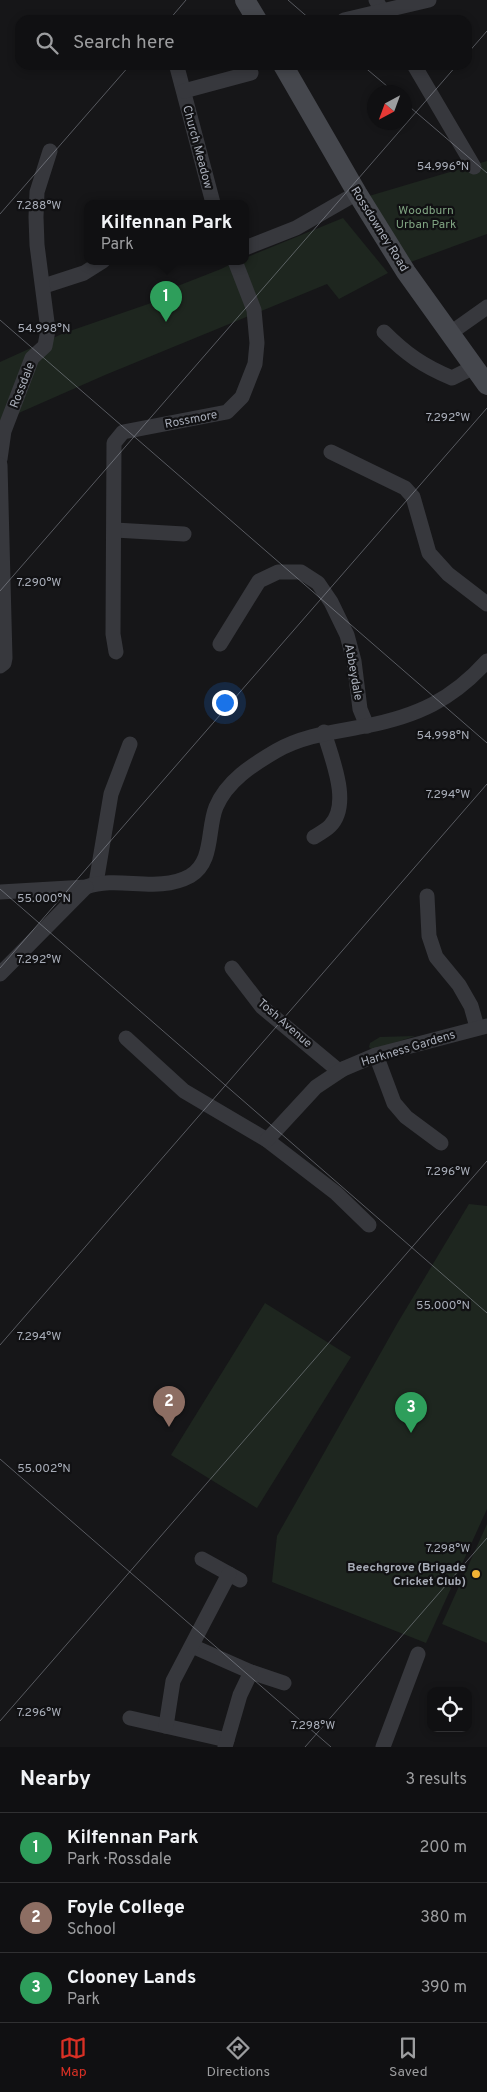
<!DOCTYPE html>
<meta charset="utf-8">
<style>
body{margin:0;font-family:Overpass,sans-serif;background:#19191b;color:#f1f3f6}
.controls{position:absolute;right:15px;bottom:15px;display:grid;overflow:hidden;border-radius:10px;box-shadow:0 2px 8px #0003}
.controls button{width:45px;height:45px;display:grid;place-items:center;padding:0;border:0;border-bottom:1px solid #303032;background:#101012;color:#f1f3f6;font:25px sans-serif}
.compass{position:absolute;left:367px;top:85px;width:45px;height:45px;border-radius:50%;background:#101012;box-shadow:0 2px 8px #0003;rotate:221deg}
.you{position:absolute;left:224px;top:702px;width:18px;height:18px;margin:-12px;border:4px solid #fff;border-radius:50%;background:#1a73e8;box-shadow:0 0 0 8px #1a73e833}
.badge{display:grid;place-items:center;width:32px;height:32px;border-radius:50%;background:#d93025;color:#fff;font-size:16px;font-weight:700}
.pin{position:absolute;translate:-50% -41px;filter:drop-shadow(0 1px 2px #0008)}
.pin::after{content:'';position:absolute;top:26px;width:18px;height:15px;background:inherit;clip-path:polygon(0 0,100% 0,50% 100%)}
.popup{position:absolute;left:84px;top:200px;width:165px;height:65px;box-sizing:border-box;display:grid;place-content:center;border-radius:10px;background:#101012;filter:drop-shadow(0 1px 4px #0005);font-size:16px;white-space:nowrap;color:#9c9d9f}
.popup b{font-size:19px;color:#f1f3f6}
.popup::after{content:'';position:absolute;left:50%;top:100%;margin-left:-10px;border:10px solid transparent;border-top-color:#101012}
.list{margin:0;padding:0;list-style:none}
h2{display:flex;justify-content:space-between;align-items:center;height:65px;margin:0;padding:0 20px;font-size:21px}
h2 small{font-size:16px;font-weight:400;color:#9c9d9f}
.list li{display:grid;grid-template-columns:32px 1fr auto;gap:15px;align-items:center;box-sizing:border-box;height:70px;padding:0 20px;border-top:1px solid #303032}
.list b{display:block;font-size:19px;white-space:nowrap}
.list p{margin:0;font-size:16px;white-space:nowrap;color:#9c9d9f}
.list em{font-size:16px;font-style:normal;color:#9c9d9f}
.icon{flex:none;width:28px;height:28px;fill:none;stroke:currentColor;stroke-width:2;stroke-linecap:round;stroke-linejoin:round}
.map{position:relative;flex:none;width:487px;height:1747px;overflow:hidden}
.search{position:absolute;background:#101012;box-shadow:0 2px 8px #0003;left:15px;right:15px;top:15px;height:55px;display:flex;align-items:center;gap:12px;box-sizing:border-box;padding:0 18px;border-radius:15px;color:#9c9d9f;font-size:19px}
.sheet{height:275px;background:#101012}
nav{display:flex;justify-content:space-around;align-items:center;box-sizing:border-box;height:70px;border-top:1px solid #303032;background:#101012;font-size:14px;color:#9c9d9f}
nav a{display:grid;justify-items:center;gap:2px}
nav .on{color:#d93025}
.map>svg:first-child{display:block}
.green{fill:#1e261f}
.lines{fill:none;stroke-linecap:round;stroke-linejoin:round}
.street{stroke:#37383d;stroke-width:15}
.secondary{stroke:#45474d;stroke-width:20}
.ticks{fill:none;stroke:#a8adb8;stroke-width:1;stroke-opacity:0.45}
.poi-dot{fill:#f2b134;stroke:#111113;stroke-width:2}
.labels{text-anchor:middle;stroke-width:4.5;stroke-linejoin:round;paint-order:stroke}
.street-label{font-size:12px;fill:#a8adb8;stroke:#111113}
.park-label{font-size:12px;fill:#7fa381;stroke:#111113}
.poi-label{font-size:12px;font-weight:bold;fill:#a8adb8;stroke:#111113;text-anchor:end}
.ticks-label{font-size:12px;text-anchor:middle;fill:#a8adb8;stroke:#111113;stroke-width:4.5;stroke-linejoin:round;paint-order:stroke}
</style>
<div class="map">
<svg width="487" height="1747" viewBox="0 0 487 1747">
<rect width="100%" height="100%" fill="#161618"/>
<g class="green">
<polygon points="487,161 487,234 408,263 369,196"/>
<polygon points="343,218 388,273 339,299 327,284 105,375 21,412 0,426 0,362 64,333 154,302 175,287 221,269 237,261 245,261 245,258"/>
<polygon points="415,1036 372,1050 369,1047 370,1043 380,1037"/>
<polygon points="469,1204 487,1206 487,1509 426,1643 272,1582 277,1536 397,1324"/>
<polygon points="265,1303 351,1357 257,1508 171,1455"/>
<polygon points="487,1524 487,1643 442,1624"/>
</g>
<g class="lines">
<g class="street">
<polyline points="376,0 387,20"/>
<polyline points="344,20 429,0"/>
<polyline points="414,65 474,167"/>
<polyline points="177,67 213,203"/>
<polyline points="184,91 251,73"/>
<polyline points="245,248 296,228 357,193"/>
<polyline points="44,286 84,273 103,261"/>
<path d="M384,332C406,354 423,366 452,378L474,367"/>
<polyline points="449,334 487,307"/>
<polyline points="331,452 405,488 413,497 429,553 448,574 487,604"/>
<polyline points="0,459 4,431 32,358 45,346 48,330 37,245 36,217 37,192 50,151"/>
<polyline points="0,465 5,658 4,663 0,666"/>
<polyline points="115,530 184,534"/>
<polyline points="220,644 259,581 278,572 301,572 318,583 331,602 347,635 354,661 360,709 367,726"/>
<polyline points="116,652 113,634 114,443 123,432 227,412 242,397 255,364 257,343 254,310 235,261"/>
<path d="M314,837C319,834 326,830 330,826C352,804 331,757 324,732"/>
<polyline points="96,883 111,794 130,744"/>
<path d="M0,892L86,887C119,875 157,894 190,876C214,862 207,829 216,807C227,781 252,765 276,751C304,735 335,732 366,726C417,716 452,700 487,661"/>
<polyline points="427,896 429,936 436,957 459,985 471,1006 477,1027"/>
<polyline points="232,968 262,1007 339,1071 343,1069"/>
<polyline points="0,974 86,887"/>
<polyline points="126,1038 184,1091 267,1140 336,1193 369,1225"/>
<polyline points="376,1055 394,1103 406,1117 441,1143"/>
<polyline points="267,1140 316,1087 343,1069 376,1055 487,1026"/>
<polyline points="202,1559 240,1580"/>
<polyline points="192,1646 251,1672 284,1683"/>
<polyline points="130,1718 227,1740"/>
<polyline points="166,1726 173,1681 229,1574"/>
<polyline points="225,1747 240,1695 251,1672"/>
<polyline points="383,1747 418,1654"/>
</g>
<g class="secondary">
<polyline points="245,0 257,20"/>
<polyline points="283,65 357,193 406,272 487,385"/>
</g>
</g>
<path class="ticks" d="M288,0L311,20M169,20L186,0M467,54L487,31M362,65L394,92M404,102L487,173M0,214L130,65M0,320L487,743M0,591L457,65M0,889L487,1313M0,968L487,408M0,1345L487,784M0,1459L331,1747M0,1721L487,1161M305,1747L487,1538"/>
<circle class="poi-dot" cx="476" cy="1574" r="5"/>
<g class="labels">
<g class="street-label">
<text transform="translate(198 147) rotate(75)" y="4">Church Meadow</text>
<text transform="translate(380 229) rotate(58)" y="4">Rossdowney Road</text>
<text transform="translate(22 385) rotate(-69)" y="4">Rossdale</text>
<text transform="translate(191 419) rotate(-11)" y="4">Rossmore</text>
<text transform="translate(354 672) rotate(80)" y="4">Abbeydale</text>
<text transform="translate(285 1023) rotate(41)" y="4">Tosh Avenue</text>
<text transform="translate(408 1048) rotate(-17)" y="4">Harkness Gardens</text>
</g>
<g class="park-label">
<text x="426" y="214">Woodburn<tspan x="426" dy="14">Urban Park</tspan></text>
</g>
<g class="poi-label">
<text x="466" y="1571">Beechgrove (Brigade<tspan x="466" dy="14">Cricket Club)</tspan></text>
</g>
</g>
<g class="ticks-label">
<text x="443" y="170">54.996°N</text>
<text x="39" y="209">7.288°W</text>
<text x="44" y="332">54.998°N</text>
<text x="448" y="421">7.292°W</text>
<text x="39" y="586">7.290°W</text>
<text x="443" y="739">54.998°N</text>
<text x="448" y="798">7.294°W</text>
<text x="44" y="902">55.000°N</text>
<text x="39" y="963">7.292°W</text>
<text x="448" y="1175">7.296°W</text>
<text x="443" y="1309">55.000°N</text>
<text x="39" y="1340">7.294°W</text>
<text x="44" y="1472">55.002°N</text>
<text x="448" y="1552">7.298°W</text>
<text x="39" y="1716">7.296°W</text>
<text x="313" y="1729">7.298°W</text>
</g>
</svg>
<div class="controls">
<button><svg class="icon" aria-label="locate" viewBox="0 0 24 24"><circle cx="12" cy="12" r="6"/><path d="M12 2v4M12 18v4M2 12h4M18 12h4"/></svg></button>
</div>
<svg class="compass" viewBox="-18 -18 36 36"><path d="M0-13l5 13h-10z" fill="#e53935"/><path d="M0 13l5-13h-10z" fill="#9c9d9f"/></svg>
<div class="you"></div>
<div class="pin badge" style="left:166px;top:322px;background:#2e9e5b">1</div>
<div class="popup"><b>Kilfennan Park</b>Park</div>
<div class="pin badge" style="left:169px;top:1427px;background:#8d6e63">2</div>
<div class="pin badge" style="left:411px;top:1433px;background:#2e9e5b">3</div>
<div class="search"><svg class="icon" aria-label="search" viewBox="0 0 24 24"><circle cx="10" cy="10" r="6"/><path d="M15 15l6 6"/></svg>Search here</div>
</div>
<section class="sheet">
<h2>Nearby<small>3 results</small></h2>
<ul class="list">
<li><span class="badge" style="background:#2e9e5b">1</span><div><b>Kilfennan Park</b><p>Park · Rossdale</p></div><em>200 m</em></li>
<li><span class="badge" style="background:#8d6e63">2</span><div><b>Foyle College</b><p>School</p></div><em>380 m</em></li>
<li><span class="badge" style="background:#2e9e5b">3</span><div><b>Clooney Lands</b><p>Park</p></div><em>390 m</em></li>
</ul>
</section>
<nav>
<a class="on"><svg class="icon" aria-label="map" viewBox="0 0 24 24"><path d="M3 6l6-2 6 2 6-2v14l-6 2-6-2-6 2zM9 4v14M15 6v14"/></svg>Map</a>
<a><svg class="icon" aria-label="directions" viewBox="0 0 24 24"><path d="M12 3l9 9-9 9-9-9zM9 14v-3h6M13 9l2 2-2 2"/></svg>Directions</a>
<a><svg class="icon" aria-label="saved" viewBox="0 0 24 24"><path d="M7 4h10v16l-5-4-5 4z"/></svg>Saved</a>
</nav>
